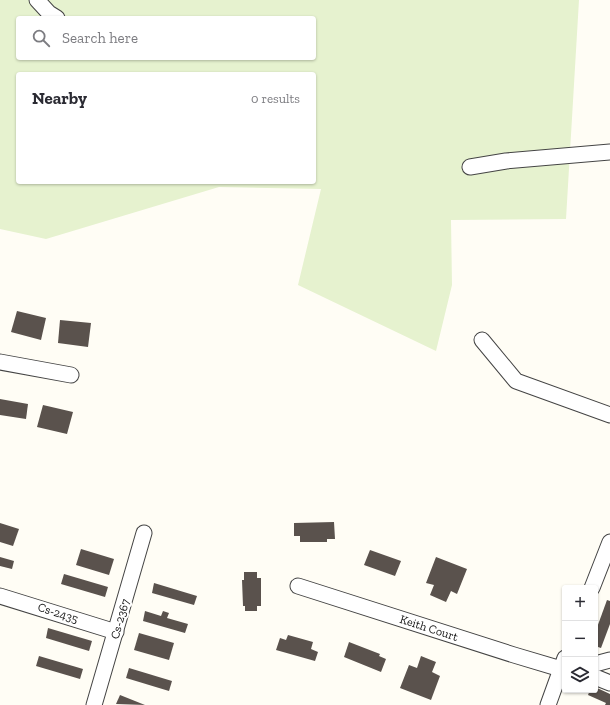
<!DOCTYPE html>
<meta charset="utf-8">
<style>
body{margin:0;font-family:"Zilla Slab",serif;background:#f7f7f7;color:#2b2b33}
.controls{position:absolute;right:12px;bottom:12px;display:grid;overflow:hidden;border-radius:4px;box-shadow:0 1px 3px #0004}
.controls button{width:36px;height:36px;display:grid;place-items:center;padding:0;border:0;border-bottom:1px solid #e1e1e2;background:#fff;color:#2b2b33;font:20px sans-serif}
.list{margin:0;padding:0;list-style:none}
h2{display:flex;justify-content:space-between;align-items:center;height:52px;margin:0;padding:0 16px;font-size:17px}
h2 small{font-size:13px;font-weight:400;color:#7c7c81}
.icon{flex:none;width:22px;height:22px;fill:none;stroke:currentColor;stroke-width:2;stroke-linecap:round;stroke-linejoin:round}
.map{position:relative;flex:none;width:610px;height:705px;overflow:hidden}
.search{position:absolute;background:#fff;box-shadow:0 1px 3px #0004;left:16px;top:16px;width:300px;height:44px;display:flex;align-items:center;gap:10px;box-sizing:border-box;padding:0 14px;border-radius:4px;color:#7c7c81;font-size:15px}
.panel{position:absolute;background:#fff;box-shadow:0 1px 3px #0004;left:16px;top:72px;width:300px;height:112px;border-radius:4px}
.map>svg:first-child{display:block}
.pitch{fill:#e6f2cf;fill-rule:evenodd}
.building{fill:#5a524d}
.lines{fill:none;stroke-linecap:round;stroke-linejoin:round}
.minor-casing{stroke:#444;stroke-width:17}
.minor{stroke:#fff;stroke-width:15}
.labels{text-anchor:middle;stroke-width:4;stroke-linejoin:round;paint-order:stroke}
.street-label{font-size:12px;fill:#111;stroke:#fff}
</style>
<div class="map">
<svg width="610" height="705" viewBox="0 0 610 705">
<rect width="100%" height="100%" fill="#fffdf5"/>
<path class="pitch" d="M0,0H579L566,219L451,220L452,285L436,351L298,285L321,189L219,187L46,239L0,229ZM18,18H314V58H18ZM18,74H314V182H18Z"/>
<g class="building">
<polygon points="17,311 46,318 41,340 11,332"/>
<polygon points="60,320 91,323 88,347 58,343"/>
<polygon points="0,399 28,404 26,419 0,415"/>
<polygon points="43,405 73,412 67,434 37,427"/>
<polygon points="334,522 335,539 327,539 327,542 300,542 300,536 294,536 294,523"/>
<polygon points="0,523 19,529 13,546 0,542"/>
<polygon points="81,549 114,559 109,575 76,565"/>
<polygon points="370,550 401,561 395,576 364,565"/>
<polygon points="0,557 14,561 12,569 0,566"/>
<polygon points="436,557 467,569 457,594 451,591 446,602 430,595 434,585 426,583"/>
<polygon points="244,572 257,572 257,578 261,578 261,606 257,606 257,611 245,611 245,606 243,606 242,580 244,580"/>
<polygon points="64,574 108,587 105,597 61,584"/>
<polygon points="154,583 197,596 194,605 152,593"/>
<polygon points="607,600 610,601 610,624 601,648 595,646 595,633"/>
<polygon points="145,611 161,616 163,611 169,613 167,618 188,624 185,633 143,621"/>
<polygon points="48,628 92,641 89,651 46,638"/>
<polygon points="139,633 174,643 169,660 134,650"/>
<polygon points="288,635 313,642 311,649 318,652 315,661 276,650 280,638 286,640"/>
<polygon points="349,642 380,654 379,656 386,659 381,672 344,657"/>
<polygon points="39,656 83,669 80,679 36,666"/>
<polygon points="421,656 436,662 432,672 440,676 431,700 400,688 409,665 417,668"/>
<polygon points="129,668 172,681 169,691 126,678"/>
<polygon points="595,687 610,694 610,705 605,705 606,703 588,695 590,690 595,690"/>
<polygon points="120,695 145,705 116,704"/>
</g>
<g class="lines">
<g class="minor-casing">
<g id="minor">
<polyline points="37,0 49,13 57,18"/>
<polyline points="470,167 506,161 610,152"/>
<polyline points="482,340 516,381 610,415"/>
<polyline points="0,362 71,375"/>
<polyline points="298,586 514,655 561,669"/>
<polyline points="592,588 610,542"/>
<polyline points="0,596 116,632"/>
<polyline points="595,664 610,660"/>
<polyline points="595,677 610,683"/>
<polyline points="94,705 144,533"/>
<polyline points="548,705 565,658"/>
</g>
</g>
<use href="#minor" class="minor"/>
</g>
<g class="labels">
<g class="street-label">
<text transform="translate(58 613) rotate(18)" y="4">Cs-2435</text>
<text transform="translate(120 619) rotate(-74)" y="4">Cs-2367</text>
<text transform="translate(429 628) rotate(18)" y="4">Keith Court</text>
</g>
</g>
</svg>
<div class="controls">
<button>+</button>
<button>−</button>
<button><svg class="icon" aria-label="layers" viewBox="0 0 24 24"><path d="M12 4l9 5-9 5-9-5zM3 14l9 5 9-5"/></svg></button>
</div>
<div class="search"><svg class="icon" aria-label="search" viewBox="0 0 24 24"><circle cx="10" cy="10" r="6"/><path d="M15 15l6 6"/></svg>Search here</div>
<section class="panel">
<h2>Nearby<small>0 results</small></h2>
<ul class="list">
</ul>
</section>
</div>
